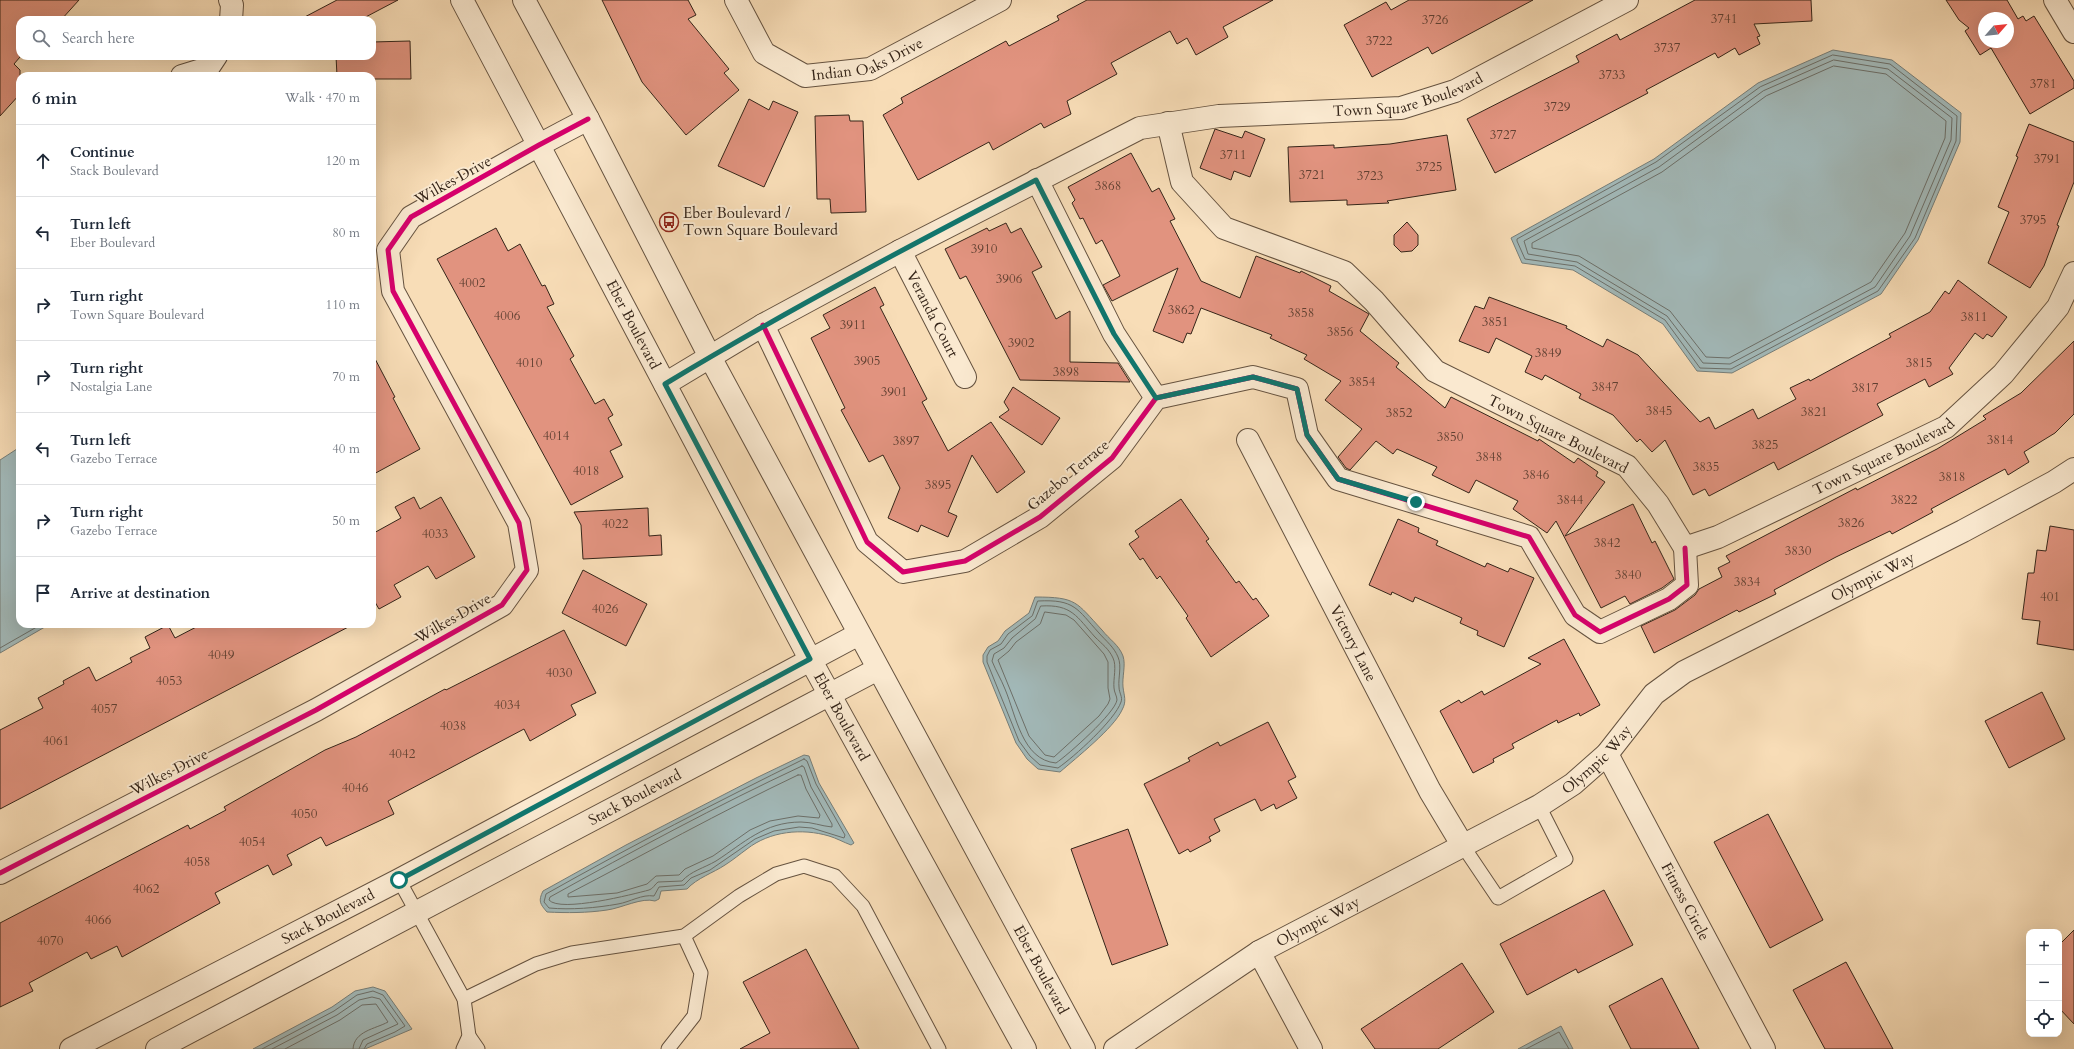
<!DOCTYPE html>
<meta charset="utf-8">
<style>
body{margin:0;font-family:Cardo,serif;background:#f2f2f3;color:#1f2937}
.controls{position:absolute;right:12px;bottom:12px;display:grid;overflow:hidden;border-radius:8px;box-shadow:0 4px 16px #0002}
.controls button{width:36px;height:36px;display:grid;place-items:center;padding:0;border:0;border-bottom:1px solid #e0e1e3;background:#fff;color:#1f2937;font:20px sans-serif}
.compass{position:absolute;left:1978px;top:12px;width:36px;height:36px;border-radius:50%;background:#fff;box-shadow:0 4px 16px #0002;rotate:62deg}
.stop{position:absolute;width:12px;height:12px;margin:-9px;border:3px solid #0f766e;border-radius:50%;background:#fff}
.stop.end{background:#0f766e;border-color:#fff;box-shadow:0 1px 4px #0008}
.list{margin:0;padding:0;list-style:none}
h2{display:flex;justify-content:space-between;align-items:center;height:52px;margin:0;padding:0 16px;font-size:17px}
h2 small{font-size:13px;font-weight:400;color:#747a83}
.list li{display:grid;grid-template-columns:26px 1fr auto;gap:12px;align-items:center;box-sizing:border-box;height:72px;padding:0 16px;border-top:1px solid #e0e1e3}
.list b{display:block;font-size:15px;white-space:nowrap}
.list p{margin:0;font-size:13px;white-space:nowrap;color:#747a83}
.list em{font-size:13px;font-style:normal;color:#747a83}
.icon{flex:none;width:22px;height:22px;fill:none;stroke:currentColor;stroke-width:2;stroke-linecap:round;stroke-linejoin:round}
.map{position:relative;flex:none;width:2074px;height:1049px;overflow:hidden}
.search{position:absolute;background:#fff;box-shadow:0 4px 16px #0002;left:16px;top:16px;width:360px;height:44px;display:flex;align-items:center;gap:10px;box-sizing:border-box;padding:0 14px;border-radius:12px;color:#747a83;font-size:15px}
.panel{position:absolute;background:#fff;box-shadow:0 4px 16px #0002;left:16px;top:72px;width:360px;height:556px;border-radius:12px}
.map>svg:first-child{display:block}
.water{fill:#a2b9b9;stroke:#767e79}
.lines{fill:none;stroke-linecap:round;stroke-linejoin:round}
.shore{stroke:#6c6f69;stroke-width:1}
.building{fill:#e1937f;stroke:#352519;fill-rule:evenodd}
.service-casing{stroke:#665340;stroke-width:15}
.minor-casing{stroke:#665340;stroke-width:24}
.tertiary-casing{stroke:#665340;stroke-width:24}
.service{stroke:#fae9d0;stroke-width:13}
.minor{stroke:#fae9d0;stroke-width:22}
.tertiary{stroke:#fae9d0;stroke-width:22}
.cycleway-casing{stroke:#fae9d0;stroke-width:8}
.cycleway{stroke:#d6006c;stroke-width:5}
.route{stroke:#0f766e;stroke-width:5}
.labels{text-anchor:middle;stroke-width:4;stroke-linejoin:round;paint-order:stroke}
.number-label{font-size:13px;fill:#604032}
.street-label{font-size:15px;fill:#352519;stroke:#fae9d0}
.poi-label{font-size:15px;fill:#352519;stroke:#fae9d0;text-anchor:start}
</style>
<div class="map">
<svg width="2074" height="1049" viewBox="0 0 2074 1049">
<rect width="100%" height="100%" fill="#f8ddb7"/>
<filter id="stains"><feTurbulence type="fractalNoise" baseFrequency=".005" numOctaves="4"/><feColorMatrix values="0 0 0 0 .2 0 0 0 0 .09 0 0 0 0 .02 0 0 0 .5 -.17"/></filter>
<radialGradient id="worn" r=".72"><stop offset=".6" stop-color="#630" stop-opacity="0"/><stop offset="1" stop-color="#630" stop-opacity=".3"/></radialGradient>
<g class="water">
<polygon points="1833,50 1892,60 1961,113 1960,142 1918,240 1881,294 1732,373 1697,371 1663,324 1573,270 1522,263 1511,238 1654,159 1758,83"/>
<polygon points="20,447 20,624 50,624 0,653 0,460"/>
<path d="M1035,597C1077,597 1076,602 1102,630C1109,639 1119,645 1123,656C1126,665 1122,677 1123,687C1124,696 1127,701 1122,710C1114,728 1076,758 1060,772L1038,769L1027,759L1016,743L983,662V655L988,647L998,641L1005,631L1029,613Z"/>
<path d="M804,755L809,756L819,783L854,843L851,845C843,842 836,838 829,836C802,828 770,831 747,849C740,854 733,860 725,865C713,873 697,878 687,889L661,891L659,899L655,901C642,897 622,908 607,910C587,913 567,913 547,912C540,904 538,901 543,891L626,845L756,778Z"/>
<polygon points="373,987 385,991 412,1029 365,1049 253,1049 332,1007 355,991"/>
<polygon points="1561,1026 1573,1049 1518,1049"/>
</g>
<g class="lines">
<g class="shore">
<polygon points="1833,55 1890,64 1957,116 1956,141 1915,238 1878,291 1731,369 1700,368 1665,320 1575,266 1525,259 1517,241 1517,239 1656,162 1760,87"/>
<polygon points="1834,60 1888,69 1952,118 1951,140 1910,236 1875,287 1730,364 1703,363 1667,316 1577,262 1528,254 1524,241 1659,167 1763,91"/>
<polygon points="1834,66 1886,74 1946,121 1945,138 1905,233 1871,282 1729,358 1706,357 1670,311 1579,256 1532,248 1532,243 1662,172 1766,96"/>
<path d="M1038,601C1075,599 1077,609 1099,633C1106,641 1114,647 1118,657C1122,666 1118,678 1119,687C1119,693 1123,697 1121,702C1115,720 1074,757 1058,768L1040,765L1030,756L1019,741L987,662V656L990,650L1001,644L1008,634L1032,616Z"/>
<path d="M1041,606C1072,604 1077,617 1095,637C1102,644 1109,649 1113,658C1117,666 1113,679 1114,688C1114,692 1117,696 1117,700C1115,713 1068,755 1056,763C1022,760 1016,715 1005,689C1001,679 996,671 992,661L994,654L1004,648L1012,638L1035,619Z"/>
<polygon points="1045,612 1066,615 1074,620 1104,654 1108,662 1108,688 1110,699 1108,704 1099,716 1054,757 1045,755 1029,736 998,660 1009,651 1016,642 1040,624"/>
<polyline points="0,648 42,624"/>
<path d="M804,759L807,761L816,784L845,835L844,838L812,828L799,827L774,831L755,839L710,870L691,878L684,885L659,887L654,896C642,894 630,902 618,904C596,908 571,910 549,908L544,902L546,894C631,846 717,802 804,759Z"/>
<path d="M802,766L804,767L811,787L832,824V827C821,826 812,822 801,822C764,822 744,843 716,861C704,868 691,871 682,881L658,882C655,884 653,889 649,890C634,894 560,913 549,900L550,897C633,851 716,806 802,766Z"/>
<path d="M798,775H801L806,789L820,815L819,818L798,816L770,821L750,830L713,856L685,869L679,875L656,876L647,884L617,893L568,897V894C645,854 720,812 798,775Z"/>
<polyline points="262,1049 334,1011 357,995 373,991 383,995 405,1026 395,1032 367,1044 364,1049"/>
<polyline points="272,1049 337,1015 359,1000 372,997 380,999 398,1024 363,1040 359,1049"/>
<path d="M285,1049L340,1020L362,1005L376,1004L388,1022C375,1029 354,1031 353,1049"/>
<polyline points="1526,1049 1559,1032 1569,1049"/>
</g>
</g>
<g class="building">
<polygon points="0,0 79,0 61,20 20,20 20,57 14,64 20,70 20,94 0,116"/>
<polygon points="337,0 398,0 360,20 299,20"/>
<polygon points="602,0 688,0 696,15 688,19 729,69 724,73 739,90 686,135 642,82"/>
<polygon points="1087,0 1273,0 1223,27 1228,37 1196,55 1187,38 1177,44 1170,31 1111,63 1117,74 1067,101 1071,114 1044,128 1041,123 993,150 989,142 918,180 883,115 903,103 901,98 1006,41 1009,46 1059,20 1057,16"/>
<polygon points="1409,0 1533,0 1432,54 1428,47 1372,77 1344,25 1386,2 1391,10"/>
<polygon points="1695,0 1811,0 1812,21 1754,24 1760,36 1757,37 1760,44 1739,55 1735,48 1718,58 1715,53 1646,90 1648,93 1495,173 1467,119 1579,62 1576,56 1617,34 1620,40"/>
<path d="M1946,0H2007L2018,19L2023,16L2026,21L2034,16L2074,81V88L2030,114L1991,48L1980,55L1965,31L1969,28L1959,20ZM1984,18H2008V42H1984Z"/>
<polygon points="410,41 411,79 372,79 372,76 337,76 336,56 372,56 372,42"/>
<polygon points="749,99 769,110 773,101 798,112 764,187 718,166"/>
<polygon points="849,115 850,121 863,121 866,212 831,213 830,199 817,199 815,116"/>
<polygon points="2029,124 2074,142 2074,182 2057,225 2059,226 2044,266 2030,288 1988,263 2009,212 1998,207 2018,157 2016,156"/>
<polygon points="1215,129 1242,138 1245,131 1265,139 1250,177 1234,171 1231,180 1200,168"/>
<polygon points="1447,135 1456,190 1387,201 1389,203 1347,205 1347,200 1290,202 1288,147 1334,145 1334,148 1390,144"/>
<polygon points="1131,153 1152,192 1159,188 1175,219 1170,221 1201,281 1240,298 1256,256 1300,273 1301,271 1331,286 1329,291 1369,314 1360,331 1399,363 1396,367 1445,408 1451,397 1538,441 1539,439 1574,463 1578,458 1598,472 1596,476 1605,482 1565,536 1633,504 1652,543 1655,541 1674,579 1662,588 1630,604 1625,596 1601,608 1556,521 1547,533 1513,509 1518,501 1476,480 1469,493 1432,475 1437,467 1397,449 1393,454 1376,441 1350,470 1346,468 1338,457 1362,429 1325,400 1341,381 1304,359 1307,355 1270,338 1272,335 1201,308 1191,334 1187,333 1183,343 1153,331 1178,268 1112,301 1103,285 1120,276 1102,240 1096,244 1083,218 1080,219 1072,203 1075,200 1068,187"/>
<polygon points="1407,222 1418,235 1418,245 1412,251 1401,252 1394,245 1394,235"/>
<polygon points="1006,223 1011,233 1021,228 1042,267 1032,272 1056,319 1070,311 1070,362 1118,363 1130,382 1020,380 966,276 960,279 945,249 987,228 989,231"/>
<polygon points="496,228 508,251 520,244 542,286 545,285 554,304 547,307 574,356 570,359 595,404 604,399 613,415 608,418 622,445 610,451 623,477 571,505 437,259"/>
<polygon points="1958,280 2007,317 1992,337 1987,334 1983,339 1975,333 1949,368 1953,374 1929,387 1925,379 1877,404 1883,415 1778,470 1774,462 1709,496 1705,489 1693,495 1665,440 1652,452 1640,439 1637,442 1613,415 1579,398 1581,394 1545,375 1542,380 1525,372 1532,356 1496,338 1489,353 1459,341 1475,306 1484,309 1489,297 1567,326 1566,328 1603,347 1607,339 1638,355 1700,422 1709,417 1715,429 1753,409 1758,419 1796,399 1790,388 1809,379 1810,381 1891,337 1889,334 1930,312 1945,291 1949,294"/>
<polygon points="875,287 884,305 880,307 927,399 922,402 948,451 991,422 1025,472 997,493 972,455 948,512 957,516 948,537 921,525 918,532 888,518 900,488 883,455 869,462 841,410 845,408 811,338 830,328 823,315"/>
<polygon points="2074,341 2074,414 2055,433 2024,452 2029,462 2008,475 2005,469 1931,509 1933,512 1892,534 1890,531 1836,557 1774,590 1776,594 1739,612 1737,610 1654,653 1641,626 1675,610 1695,595 1699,589 1722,577 1718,568 1730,562 1726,556 1856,488 1857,490 1937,449 1986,419 1983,416 2021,393"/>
<polygon points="372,353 395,397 393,398 420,449 372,475"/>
<polygon points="1013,387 1060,418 1042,445 999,417 1009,410 1004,402"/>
<polygon points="414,497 420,509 441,497 475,557 436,579 428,566 394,585 401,597 379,609 372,597 372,534 401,518 395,507"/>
<polygon points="1181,499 1209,539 1206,541 1236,583 1239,581 1253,600 1256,598 1269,616 1211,657 1186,618 1188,616 1160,576 1157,579 1143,558 1140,560 1129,544 1139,537 1135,531"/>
<polygon points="648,508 649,536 661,535 662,555 583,559 581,525 574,512"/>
<polygon points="1398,519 1419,528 1418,532 1438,541 1436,545 1485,567 1487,563 1508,572 1510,568 1534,578 1504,647 1477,635 1478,631 1460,623 1462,618 1415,597 1413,602 1392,592 1391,595 1369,585"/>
<polygon points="2050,526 2074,530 2074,650 2037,644 2040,621 2022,619 2028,573 2034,573 2037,550 2046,551"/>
<polygon points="583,570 647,604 626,646 562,613"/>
<polygon points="202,624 354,624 0,809 0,730 43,708 38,698 64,684 63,681 89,667 96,681 132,662 130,658 150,648 145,637 168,625 175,638"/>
<polygon points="564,630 596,693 571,705 576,715 530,741 524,729 388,801 394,814 326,846 321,837 287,855 292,865 273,875 268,865 215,893 220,903 122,957 117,946 91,959 87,952 29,983 33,991 0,1007 0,923 188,825 190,829 226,810 224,807 325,750 356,737 445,689 446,690"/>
<polygon points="1564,639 1600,705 1580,716 1579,713 1558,723 1557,720 1512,744 1514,748 1493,759 1494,762 1473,773 1440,711 1459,700 1461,703 1482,691 1484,695 1541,664 1528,658"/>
<polygon points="2042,692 2065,739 2009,768 1985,721"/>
<polygon points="1268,722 1296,777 1288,781 1297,798 1276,809 1274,804 1261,811 1255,799 1214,819 1220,831 1209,837 1211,841 1190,852 1188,849 1179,854 1144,784 1190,761 1188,758 1218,742 1220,746"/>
<polygon points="1768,814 1823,920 1770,948 1714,842"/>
<polygon points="1128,829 1168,945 1112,965 1071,849"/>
<polygon points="1604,890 1633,945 1578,973 1576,969 1527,995 1500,944"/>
<polygon points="2074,930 2074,1024 2059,1008 2059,945"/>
<polygon points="806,949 859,1049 740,1049 770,1033 743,982"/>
<polygon points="1846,962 1893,1049 1825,1049 1793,990"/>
<polygon points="1462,963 1494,1012 1438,1049 1375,1049 1361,1029"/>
<polygon points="1662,978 1699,1049 1631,1049 1609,1006"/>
</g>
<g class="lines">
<g class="service-casing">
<g id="service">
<polyline points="1463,846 1498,898 1566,859 1539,806"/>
<polyline points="399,880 464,999 469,1036 463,1049"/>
<polyline points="464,999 536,964 572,953 684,936 739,896 776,874 804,866 835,876 863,906 939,1049"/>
<polyline points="469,1036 478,1049"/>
<polyline points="668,1049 694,1016 701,973 684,936"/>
</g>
</g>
<g class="minor-casing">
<g id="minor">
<polyline points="230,0 232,5 231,20"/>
<path id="s1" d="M736,0L764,53L805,76L870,69L1000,0"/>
<polyline points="2055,0 2074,32"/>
<polyline points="182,76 208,68 216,56"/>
<path id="s2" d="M1168,123L1182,182L1224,228L1344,272L1374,301L1435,371L1627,466L1658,504L1685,548L1718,537L1946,427L2003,374L2058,307L2074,273"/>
<polyline points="1037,180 1114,334 1156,398"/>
<path id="s3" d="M900,251L965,377"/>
<polyline points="763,325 867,542 903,572 965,561 1040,517 1112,458 1156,398 1253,377 1297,389 1307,435 1338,479 1529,537 1575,615 1600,632 1669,599 1687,585 1685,548"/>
<path id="s4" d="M665,384L763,325L900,251L1140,128L1219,116L1401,108L1455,91L1627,0"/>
<path id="s5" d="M1248,440L1430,791L1463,846"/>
<path id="s6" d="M1607,754L1764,1049"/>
<polyline points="0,873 316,710 502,605 527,570 519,523 393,291 388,250 411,217 539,145 588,119"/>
<polyline points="1259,952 1311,1049"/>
<path id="s7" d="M1115,1049L1259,952L1539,806L1573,784L1607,754L1654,694L1684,672L1963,531L2054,482L2074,469"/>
</g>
</g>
<g class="tertiary-casing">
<g id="tertiary">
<path id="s8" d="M462,0L810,659L1025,1049"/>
<path id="s9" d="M524,0L588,119L710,357L1084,1049"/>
<path id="s10" d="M71,1049L399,880L859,634"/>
<path id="s11" d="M157,1049L878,669"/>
</g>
</g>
<use href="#service" class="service"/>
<use href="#minor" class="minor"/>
<use href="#tertiary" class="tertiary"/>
<g class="cycleway-casing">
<g id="cycleway">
<polyline points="763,325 867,542 903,572 965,561 1040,517 1112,458 1156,398 1253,377 1297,389 1307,435 1338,479 1529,537 1575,615 1600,632 1669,599 1687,585 1685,548"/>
<polyline points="0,873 316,710 502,605 527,570 519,523 393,291 388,250 411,217 539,145 588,119"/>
</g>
</g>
<use href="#cycleway" class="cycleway"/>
</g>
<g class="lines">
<path class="route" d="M399,880L810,659L665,384C786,311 911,245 1036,180L1114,334L1156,398L1253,377L1297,389L1307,435L1338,479L1416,502"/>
</g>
<defs>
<g id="bus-ring" transform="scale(1)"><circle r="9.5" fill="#fae9d0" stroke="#8f2418" stroke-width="1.5"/><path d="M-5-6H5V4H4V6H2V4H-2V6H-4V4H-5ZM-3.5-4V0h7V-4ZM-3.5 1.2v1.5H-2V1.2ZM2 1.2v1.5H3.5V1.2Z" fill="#8f2418"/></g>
</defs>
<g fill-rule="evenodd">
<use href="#bus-ring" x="669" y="222"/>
</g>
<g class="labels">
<g class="number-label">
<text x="1724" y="23">3741</text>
<text x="1435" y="24">3726</text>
<text x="1379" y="45">3722</text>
<text x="1667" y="52">3737</text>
<text x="1612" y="79">3733</text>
<text x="2043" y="88">3781</text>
<text x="1557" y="111">3729</text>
<text x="1503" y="139">3727</text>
<text x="1233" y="159">3711</text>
<text x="2047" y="163">3791</text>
<text x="1429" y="171">3725</text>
<text x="1312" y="179">3721</text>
<text x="1370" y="180">3723</text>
<text x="1108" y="190">3868</text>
<text x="2033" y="224">3795</text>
<text x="984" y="253">3910</text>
<text x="1009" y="283">3906</text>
<text x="472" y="287">4002</text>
<text x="1181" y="314">3862</text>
<text x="1301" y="317">3858</text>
<text x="507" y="320">4006</text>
<text x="1974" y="321">3811</text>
<text x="1495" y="326">3851</text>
<text x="853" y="329">3911</text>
<text x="1340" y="336">3856</text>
<text x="1021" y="347">3902</text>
<text x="1548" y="357">3849</text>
<text x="867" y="365">3905</text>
<text x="529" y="367">4010</text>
<text x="1919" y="367">3815</text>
<text x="1066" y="376">3898</text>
<text x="1362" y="386">3854</text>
<text x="1605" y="391">3847</text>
<text x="1865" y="392">3817</text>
<text x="894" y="396">3901</text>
<text x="1659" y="415">3845</text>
<text x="1814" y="416">3821</text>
<text x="1399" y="417">3852</text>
<text x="556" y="440">4014</text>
<text x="1450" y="441">3850</text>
<text x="2000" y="444">3814</text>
<text x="906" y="445">3897</text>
<text x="1765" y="449">3825</text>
<text x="1489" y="461">3848</text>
<text x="1706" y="471">3835</text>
<text x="586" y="475">4018</text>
<text x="1536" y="479">3846</text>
<text x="1952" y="481">3818</text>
<text x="938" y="489">3895</text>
<text x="1570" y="504">3844</text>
<text x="1904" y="504">3822</text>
<text x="1851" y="527">3826</text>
<text x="615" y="528">4022</text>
<text x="435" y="538">4033</text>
<text x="1607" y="547">3842</text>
<text x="1798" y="555">3830</text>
<text x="1628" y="579">3840</text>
<text x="1747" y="586">3834</text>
<text x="2050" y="601">401</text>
<text x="605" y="613">4026</text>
<text x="221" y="659">4049</text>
<text x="559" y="677">4030</text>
<text x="169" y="685">4053</text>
<text x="507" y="709">4034</text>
<text x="104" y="713">4057</text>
<text x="453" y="730">4038</text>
<text x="56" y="745">4061</text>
<text x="402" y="758">4042</text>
<text x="355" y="792">4046</text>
<text x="304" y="818">4050</text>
<text x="252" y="846">4054</text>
<text x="197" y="866">4058</text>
<text x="146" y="893">4062</text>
<text x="98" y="924">4066</text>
<text x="50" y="945">4070</text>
</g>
<g class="street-label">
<text dy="5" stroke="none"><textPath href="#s1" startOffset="172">Indian Oaks Drive</textPath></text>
<text dy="5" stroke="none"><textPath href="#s4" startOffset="811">Town Square Boulevard</textPath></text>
<text transform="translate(453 180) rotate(-29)" y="5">Wilkes Drive</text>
<text dy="5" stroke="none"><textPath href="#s3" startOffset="71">Veranda Court</textPath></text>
<text dy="5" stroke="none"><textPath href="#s8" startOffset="367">Eber Boulevard</textPath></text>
<text transform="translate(1558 434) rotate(27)" y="5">Town Square Boulevard</text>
<text dy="5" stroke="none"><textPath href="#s2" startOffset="919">Town Square Boulevard</textPath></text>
<text transform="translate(1068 475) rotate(-40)" y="5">Gazebo Terrace</text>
<text dy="5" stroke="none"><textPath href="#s7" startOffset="900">Olympic Way</textPath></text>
<text transform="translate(453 618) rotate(-30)" y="5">Wilkes Drive</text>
<text dy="5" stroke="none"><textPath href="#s5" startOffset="229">Victory Lane</textPath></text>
<text dy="5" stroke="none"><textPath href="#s8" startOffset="811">Eber Boulevard</textPath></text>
<text dy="5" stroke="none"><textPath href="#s7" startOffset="564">Olympic Way</textPath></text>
<text transform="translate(169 772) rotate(-27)" y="5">Wilkes Drive</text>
<text dy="5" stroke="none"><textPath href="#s11" startOffset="540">Stack Boulevard</textPath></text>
<text dy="5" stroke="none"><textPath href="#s6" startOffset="167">Fitness Circle</textPath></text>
<text dy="5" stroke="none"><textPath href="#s10" startOffset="289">Stack Boulevard</textPath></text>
<text dy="5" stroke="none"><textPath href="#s7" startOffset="240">Olympic Way</textPath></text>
<text dy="5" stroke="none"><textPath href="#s9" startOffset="1099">Eber Boulevard</textPath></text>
</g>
<g class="poi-label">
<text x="683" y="218">Eber Boulevard /<tspan x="683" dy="17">Town Square Boulevard</tspan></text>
</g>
</g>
<rect width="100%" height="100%" filter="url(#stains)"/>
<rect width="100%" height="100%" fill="url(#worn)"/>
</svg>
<div class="controls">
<button>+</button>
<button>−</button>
<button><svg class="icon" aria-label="locate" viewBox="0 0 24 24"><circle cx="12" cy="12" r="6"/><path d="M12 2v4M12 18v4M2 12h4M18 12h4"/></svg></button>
</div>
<svg class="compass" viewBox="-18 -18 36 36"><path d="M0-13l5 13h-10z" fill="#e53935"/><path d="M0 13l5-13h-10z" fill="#747a83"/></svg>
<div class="stop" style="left:399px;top:880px"></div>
<div class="stop end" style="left:1416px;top:502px"></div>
<div class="search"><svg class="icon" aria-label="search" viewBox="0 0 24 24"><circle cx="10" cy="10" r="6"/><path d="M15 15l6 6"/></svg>Search here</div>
<section class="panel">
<h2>6 min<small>Walk · 470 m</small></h2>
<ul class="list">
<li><svg class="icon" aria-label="ahead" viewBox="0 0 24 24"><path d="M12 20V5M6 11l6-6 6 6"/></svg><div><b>Continue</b><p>Stack Boulevard</p></div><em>120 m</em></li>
<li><svg class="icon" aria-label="left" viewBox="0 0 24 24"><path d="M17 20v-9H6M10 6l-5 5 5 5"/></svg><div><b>Turn left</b><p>Eber Boulevard</p></div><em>80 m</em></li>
<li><svg class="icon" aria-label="right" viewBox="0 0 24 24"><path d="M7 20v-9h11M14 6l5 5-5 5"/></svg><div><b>Turn right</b><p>Town Square Boulevard</p></div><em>110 m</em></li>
<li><svg class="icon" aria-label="right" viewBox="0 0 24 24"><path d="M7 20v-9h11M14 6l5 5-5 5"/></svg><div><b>Turn right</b><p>Nostalgia Lane</p></div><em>70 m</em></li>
<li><svg class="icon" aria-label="left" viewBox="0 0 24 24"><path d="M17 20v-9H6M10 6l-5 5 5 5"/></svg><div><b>Turn left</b><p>Gazebo Terrace</p></div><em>40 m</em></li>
<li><svg class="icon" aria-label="right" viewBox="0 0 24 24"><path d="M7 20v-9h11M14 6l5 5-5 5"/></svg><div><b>Turn right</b><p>Gazebo Terrace</p></div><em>50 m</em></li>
<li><svg class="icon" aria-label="arrive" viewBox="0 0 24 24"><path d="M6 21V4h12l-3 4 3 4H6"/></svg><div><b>Arrive at destination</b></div></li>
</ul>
</section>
</div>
